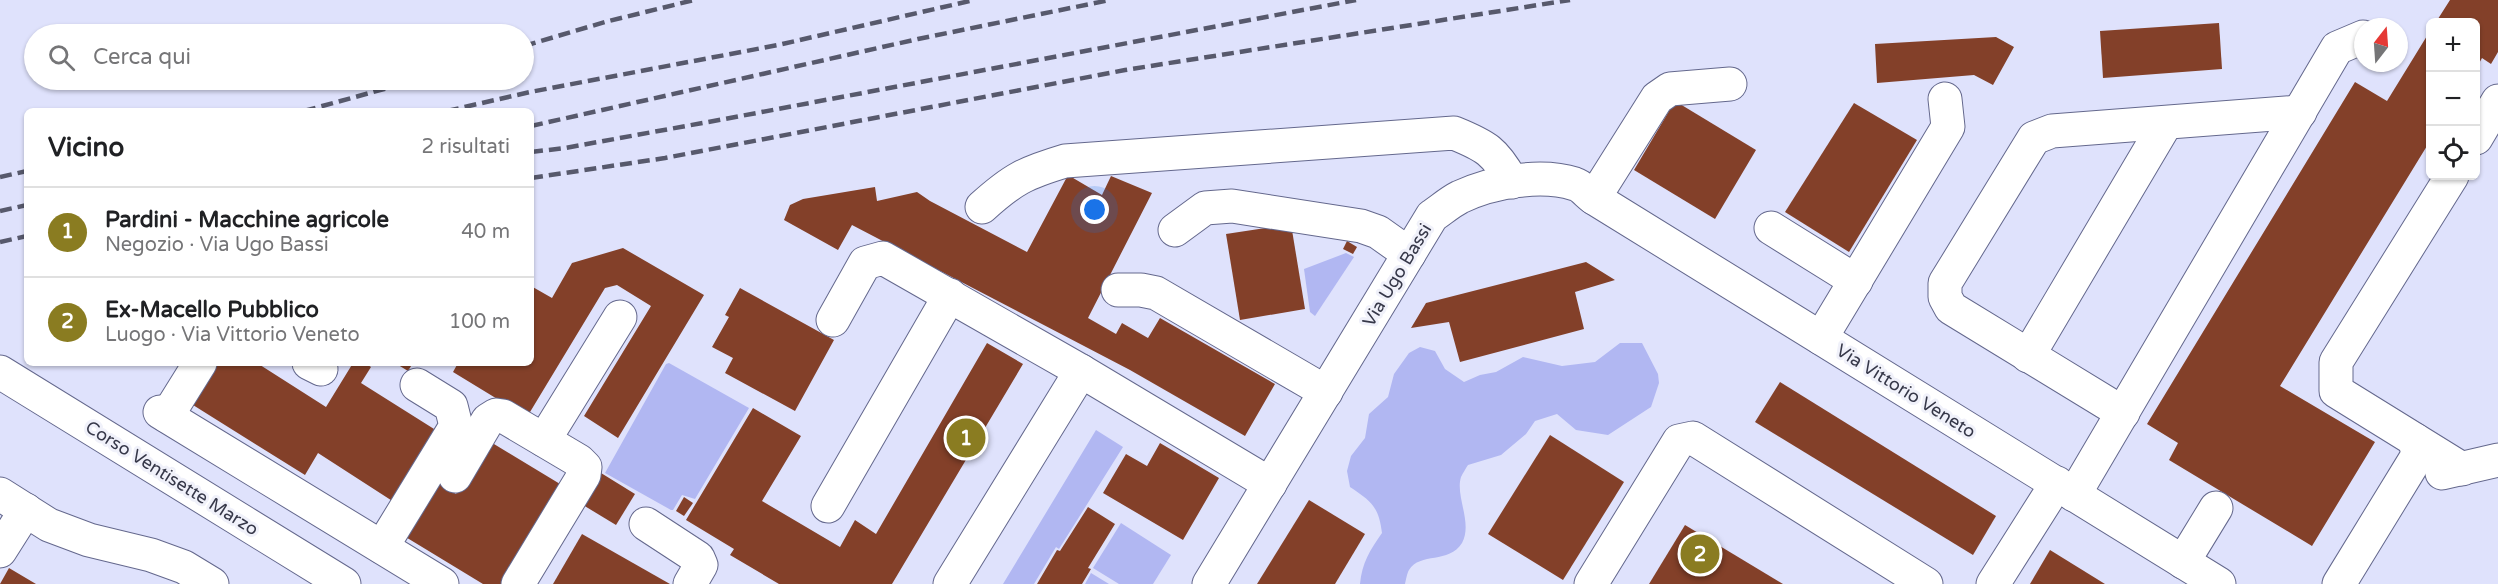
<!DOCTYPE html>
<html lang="it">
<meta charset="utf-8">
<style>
body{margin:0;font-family:"Varela Round",sans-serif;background:#f6f6f6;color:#202124}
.controls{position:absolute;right:18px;top:18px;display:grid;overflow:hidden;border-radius:9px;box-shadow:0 2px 4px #0004}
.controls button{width:54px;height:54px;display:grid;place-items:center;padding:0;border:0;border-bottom:2px solid #e0e0e0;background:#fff;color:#202124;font:30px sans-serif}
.compass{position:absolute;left:2354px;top:18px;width:54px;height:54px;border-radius:50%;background:#fff;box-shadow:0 2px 4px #0004;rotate:17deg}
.you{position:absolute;left:1095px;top:210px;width:21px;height:21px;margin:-15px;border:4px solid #fff;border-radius:50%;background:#1a73e8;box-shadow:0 0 0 9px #1a73e833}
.badge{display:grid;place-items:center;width:39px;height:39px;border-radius:50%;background:#8a7c21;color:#fff;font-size:20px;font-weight:700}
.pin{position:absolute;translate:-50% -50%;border:3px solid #fff;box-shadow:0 2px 6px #0006}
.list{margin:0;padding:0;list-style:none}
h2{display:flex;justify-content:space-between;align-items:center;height:78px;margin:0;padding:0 24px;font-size:26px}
h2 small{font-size:20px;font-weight:400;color:#757577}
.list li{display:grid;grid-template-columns:39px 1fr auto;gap:18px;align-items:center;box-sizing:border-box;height:90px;padding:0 24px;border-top:2px solid #e0e0e0}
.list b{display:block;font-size:22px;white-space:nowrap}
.list p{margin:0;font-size:20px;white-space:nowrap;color:#757577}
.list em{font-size:20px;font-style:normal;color:#757577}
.icon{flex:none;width:33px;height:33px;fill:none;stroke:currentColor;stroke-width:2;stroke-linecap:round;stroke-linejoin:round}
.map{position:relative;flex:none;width:2498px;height:584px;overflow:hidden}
.search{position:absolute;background:#fff;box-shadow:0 2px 4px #0004;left:24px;top:24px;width:510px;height:66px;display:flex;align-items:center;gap:15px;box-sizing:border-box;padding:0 21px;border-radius:33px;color:#757577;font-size:22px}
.panel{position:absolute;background:#fff;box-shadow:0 2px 4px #0004;left:24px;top:108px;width:510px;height:258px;border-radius:9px}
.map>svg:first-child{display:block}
.green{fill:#b1b7f2}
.building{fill:#834029}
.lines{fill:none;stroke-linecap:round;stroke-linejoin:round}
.minor-casing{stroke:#64688d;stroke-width:35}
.major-casing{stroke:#64688d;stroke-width:35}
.minor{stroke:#fff;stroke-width:33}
.major{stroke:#fff;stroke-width:33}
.rail{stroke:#57596c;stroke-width:4.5;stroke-dasharray:12 6;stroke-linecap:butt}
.labels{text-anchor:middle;stroke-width:6;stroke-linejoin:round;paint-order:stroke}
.street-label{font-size:18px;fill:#363849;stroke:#f0f1fa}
</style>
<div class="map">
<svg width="2498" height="584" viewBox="0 0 2498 584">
<rect width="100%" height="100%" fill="#dfe2fc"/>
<g class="green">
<polygon points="1346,253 1354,257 1315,316 1310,312 1304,269"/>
<path d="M1620,343H1642L1658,374L1659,383L1651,407L1608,435L1576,430L1557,414L1535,421L1526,434L1501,455L1468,465C1466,468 1463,473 1461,477C1455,496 1473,523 1462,543C1449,564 1420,552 1409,570C1407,573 1406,580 1405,584H1360C1362,563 1370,550 1382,533C1379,507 1371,501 1350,487L1347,471L1351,456L1365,438L1369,414L1388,397L1394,374L1409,353L1420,347L1435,351L1445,369L1464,382L1480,375L1496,372L1523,357L1562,366L1595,362Z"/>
<polygon points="669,363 749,408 695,499 682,495 673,510 671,510 605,473 666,364"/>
<polygon points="1096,430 1123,447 1059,549 1056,547 1034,584 1003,584"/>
<polygon points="1121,523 1171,555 1153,584 1119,584 1093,568"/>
<polygon points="1091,573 1109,584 1085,584"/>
</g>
<g class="building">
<polygon points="2450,0 2498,0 2498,52 2491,64 2482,58 2476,69 2476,22 2436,22"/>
<polygon points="2219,23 2222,69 2103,78 2100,31"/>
<polygon points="2430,31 2430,141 2280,386 2375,442 2312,546 2169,460 2178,443 2147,424 2355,82 2387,101"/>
<polygon points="1996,37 2014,47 1993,85 1974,75 1877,83 1875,44"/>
<polygon points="1675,101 1756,150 1715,219 1634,170"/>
<polygon points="1854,103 1917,140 1849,252 1785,212"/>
<polygon points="1068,175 1102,195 1111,176 1152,193 1088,318 1116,334 1122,323 1148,338 1160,318 1275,384 1245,436 1130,370 852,225 838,250 784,220 790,205 803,199 875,187 877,201 917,192 930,201 1027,252"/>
<polygon points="1291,224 1305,309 1240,320 1226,234"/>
<polygon points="1347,241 1357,247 1353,254 1343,249"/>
<polygon points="623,248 704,295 618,438 584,416 651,306 617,285 605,288 527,417 453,372 458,363 531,363 531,286 552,298 572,263"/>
<polygon points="1586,262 1615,280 1575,292 1584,329 1460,362 1449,322 1411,328 1426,303"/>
<polygon points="740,288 834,340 795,411 725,373 733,358 712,347 729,317 725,315"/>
<polygon points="987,343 1023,364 892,584 779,584 730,555 734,549 686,520 753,408 801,436 762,501 840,547 855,520 876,534"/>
<polygon points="215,363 257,363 326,407 353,363 365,363 371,367 361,383 442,434 397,504 318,453 305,475 193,405"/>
<polygon points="395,363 413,363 408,371"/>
<polygon points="1780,382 1996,516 1973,555 1755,422"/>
<polygon points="1550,435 1624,482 1563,580 1488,534"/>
<polygon points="489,441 565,487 505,584 483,584 404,536 436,482 456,494"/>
<polygon points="1160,443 1219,478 1183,540 1103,493 1126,454 1147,466"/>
<polygon points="601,473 635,494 616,525 583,505"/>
<polygon points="684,497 693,503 684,516 676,511"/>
<polygon points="1309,500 1365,534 1335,584 1257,584"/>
<polygon points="1088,507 1115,524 1088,568 1091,569 1082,584 1037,584 1057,550 1060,551"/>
<polygon points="1685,525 1783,584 1649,584"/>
<polygon points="582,534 670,584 553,584"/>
<polygon points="2050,550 2105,584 2030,584"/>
<polygon points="9,568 36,584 0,584"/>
</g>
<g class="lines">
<g class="minor-casing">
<g id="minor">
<polyline points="2476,138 2498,101"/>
<polyline points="2452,176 2336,362 2336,391 2462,469"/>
<polyline points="1594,198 1657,98 1670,89 1730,84"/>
<path d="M982,207C1013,179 1025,173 1065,161L1454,133C1486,146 1495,151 1512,182"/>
<polyline points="1771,228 1856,281"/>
<polyline points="1175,230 1205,208 1232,206 1361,226 1378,232 1409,254"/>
<polyline points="1118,290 1141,290 1156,293 1326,392"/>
<polyline points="833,320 865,263 883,258 1081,371 1270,484"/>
<polyline points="1821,338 1948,127 1945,99"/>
<polyline points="2028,356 2166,123"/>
<polyline points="309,363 321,369"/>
<polyline points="160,412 442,584"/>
<polyline points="2123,413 1951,308 1945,297 1945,283 2034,138 2052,131 2300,112"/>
<polyline points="167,416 200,363"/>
<polyline points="544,440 620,317"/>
<polyline points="2442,473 2498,460"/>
<polyline points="455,476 488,420 496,415 503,416 579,461 585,467 584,475 518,584"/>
<polyline points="0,494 49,525 89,540 151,555 184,567 212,584"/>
<polyline points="2074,495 2337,48 2363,37"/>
<polyline points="828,506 950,295"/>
<polyline points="646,524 698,558 701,565 690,584"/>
<polyline points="382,547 456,426 451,406 417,385"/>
<polyline points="0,551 26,510"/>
<polyline points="2183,562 2216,508"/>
<polyline points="950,584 1081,371"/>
<path d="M1209,584L1432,216C1441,210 1450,202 1460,197C1492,182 1540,173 1575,184C1582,186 1588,194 1594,198L2219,584"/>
<polyline points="1591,584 1679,441 1693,438 1926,584"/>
<polyline points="1993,584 2057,483"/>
<polyline points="2339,584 2418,455 2415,440"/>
</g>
</g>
<g class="major-casing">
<polyline id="major" points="0,372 344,584"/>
</g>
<use href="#minor" class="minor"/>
<use href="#major" class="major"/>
<g class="rail">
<polyline points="524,46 605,22 694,0"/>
<polyline points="304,111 417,80"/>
<polyline points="447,111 530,92 778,45 974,0"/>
<polyline points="531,126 918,39 1110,0"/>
<polyline points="531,152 565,148 730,118 1356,0"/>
<polyline points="0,177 27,171"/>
<polyline points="531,178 665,158 1125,70 1570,0"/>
<polyline points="0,211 27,205"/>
<polyline points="0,242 27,236"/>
</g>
</g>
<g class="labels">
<g class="street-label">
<text transform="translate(1397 275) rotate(-59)" y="6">Via Ugo Bassi</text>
<text transform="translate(1906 391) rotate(32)" y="6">Via Vittorio Veneto</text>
<text transform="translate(172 478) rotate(32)" y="6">Corso Ventisette Marzo</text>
</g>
</g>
</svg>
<div class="controls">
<button>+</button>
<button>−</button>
<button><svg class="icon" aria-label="locate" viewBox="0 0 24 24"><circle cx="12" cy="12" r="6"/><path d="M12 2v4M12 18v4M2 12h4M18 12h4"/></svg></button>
</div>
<svg class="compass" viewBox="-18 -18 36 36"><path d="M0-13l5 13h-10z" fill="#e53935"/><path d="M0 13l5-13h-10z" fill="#757577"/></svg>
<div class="you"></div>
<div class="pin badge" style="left:966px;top:438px">1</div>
<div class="pin badge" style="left:1700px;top:554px">2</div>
<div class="search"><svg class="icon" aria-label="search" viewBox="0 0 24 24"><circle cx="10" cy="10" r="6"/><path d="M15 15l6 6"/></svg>Cerca qui</div>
<section class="panel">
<h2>Vicino<small>2 risultati</small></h2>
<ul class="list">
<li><span class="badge">1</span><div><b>Pardini - Macchine agricole</b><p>Negozio · Via Ugo Bassi</p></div><em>40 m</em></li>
<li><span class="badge">2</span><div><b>Ex-Macello Pubblico</b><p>Luogo · Via Vittorio Veneto</p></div><em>100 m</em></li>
</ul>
</section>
</div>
